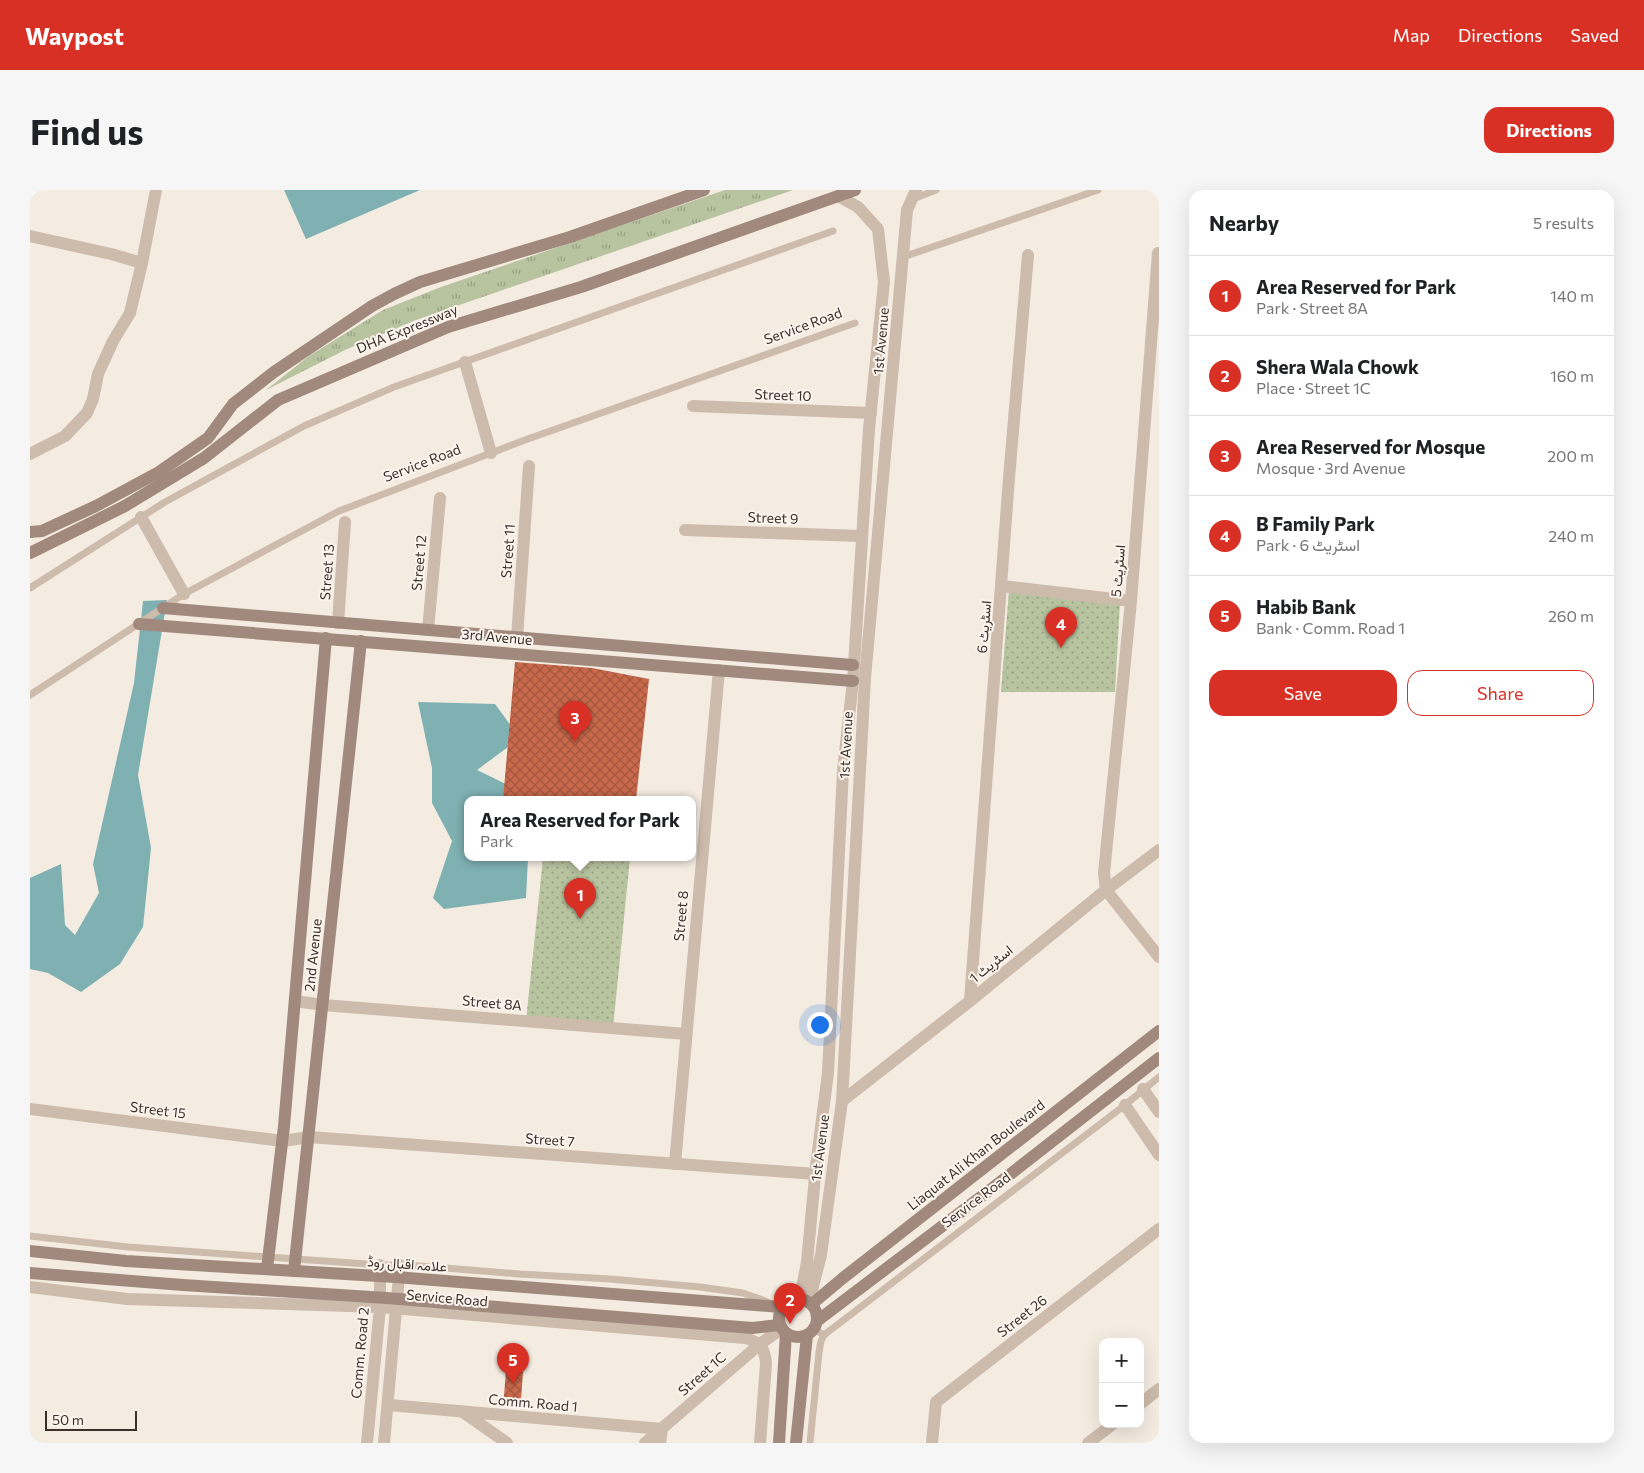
<!DOCTYPE html>
<meta charset="utf-8">
<style>
body{margin:0;font-family:Commissioner,Vazirmatn,sans-serif;background:#f6f6f6;color:#202124}
.controls{position:absolute;right:15px;bottom:15px;display:grid;overflow:hidden;border-radius:10px;box-shadow:0 5px 20px #0002}
.controls button{width:45px;height:45px;display:grid;place-items:center;padding:0;border:0;border-bottom:1px solid #e0e0e0;background:#fff;color:#202124;font:25px sans-serif}
.scale{position:absolute;left:15px;bottom:12px;width:92px;box-sizing:border-box;padding-left:5px;border:2px solid #3b302b;border-top:0;font-size:14px;line-height:18px;white-space:nowrap;color:#3b302b;-webkit-text-stroke:4px #fbf5ee;paint-order:stroke}
.you{position:absolute;left:789px;top:834px;width:18px;height:18px;margin:-12px;border:4px solid #fff;border-radius:50%;background:#1a73e8;box-shadow:0 0 0 8px #1a73e833}
.badge{display:grid;place-items:center;width:32px;height:32px;border-radius:50%;background:#d93025;color:#fff;font-size:16px;font-weight:700}
.pin{position:absolute;translate:-50% -41px;filter:drop-shadow(0 1px 2px #0008)}
.pin::after{content:'';position:absolute;top:26px;width:18px;height:15px;background:inherit;clip-path:polygon(0 0,100% 0,50% 100%)}
.popup{position:absolute;left:434px;top:606px;width:232px;height:65px;box-sizing:border-box;display:grid;place-content:center;border-radius:10px;background:#fff;filter:drop-shadow(0 1px 4px #0005);font-size:16px;white-space:nowrap;color:#757577}
.popup b{font-size:19px;color:#202124}
.popup::after{content:'';position:absolute;left:50%;top:100%;margin-left:-10px;border:10px solid transparent;border-top-color:#fff}
.list{margin:0;padding:0;list-style:none}
h2{display:flex;justify-content:space-between;align-items:center;height:65px;margin:0;padding:0 20px;font-size:21px}
h2 small{font-size:16px;font-weight:400;color:#757577}
.list li{display:grid;grid-template-columns:32px 1fr auto;gap:15px;align-items:center;box-sizing:border-box;height:80px;padding:0 20px;border-top:1px solid #e0e0e0}
.list b{display:block;font-size:19px;white-space:nowrap}
.list p{margin:0;font-size:16px;white-space:nowrap;color:#757577}
.list em{font-size:16px;font-style:normal;color:#757577}
.actions{display:flex;gap:10px;padding:15px 20px}
.actions a{flex:1;padding:11px 0;border:1px solid #d93025;border-radius:15px;text-align:center;font-size:18px;color:#d93025}
.actions .main{background:#d93025;color:#fff}
.map{position:relative;flex:none;width:1129px;height:1253px;overflow:hidden;border-radius:15px}
header{display:flex;align-items:center;gap:30px;box-sizing:border-box;height:70px;padding:0 25px;background:#d93025;color:#fff}
header strong{font-size:24px}
nav{display:flex;gap:28px;margin-inline-start:auto;font-size:18px}
.intro{display:flex;align-items:center;justify-content:space-between;box-sizing:border-box;height:120px;padding:0 30px}
h1{margin:0;font-size:35px}
.button{padding:12px 22px;border-radius:15px;background:#d93025;color:#fff;font-size:18px;font-weight:700}
main{display:flex;gap:30px;padding:0 30px}
aside{flex:1;background:#fff;border-radius:15px;box-shadow:0 5px 20px #0002}
.map>svg:first-child{display:block}
.grass{fill:url(#grass-tufts)}
.park{fill:url(#park-dots)}
.water{fill:#7fb0b2}
.building{fill:url(#building-cross-hatch)}
.lines{fill:none;stroke-linecap:round;stroke-linejoin:round}
.service{stroke:#cdbbac;stroke-width:7}
.minor{stroke:#cdbbac;stroke-width:12}
.tertiary{stroke:#cdbbac;stroke-width:12}
.secondary{stroke:#a18a7d;stroke-width:12}
.labels{text-anchor:middle;stroke-width:4;stroke-linejoin:round;paint-order:stroke}
.street-label{font-size:14px;fill:#3b302b;stroke:#fbf5ee}
</style>
<header>
<strong>Waypost</strong>
<nav><a>Map</a><a>Directions</a><a>Saved</a></nav>
</header>
<div class="intro"><h1>Find us</h1><a class="button">Directions</a></div>
<main>
<div class="map">
<svg width="1129" height="1253" viewBox="0 0 1129 1253">
<defs>
<pattern id="grass-tufts" width="24" height="20" patternUnits="userSpaceOnUse" patternTransform="scale(1.25)"><rect width="24" height="20" fill="#b8c4a0"/><path d="M3 7l-1-3M5 7V3M7 7l1-3M15 17l-1-3M17 17v-4M19 17l1-3" fill="none" stroke="#97a083"/></pattern>
<pattern id="park-dots" width="8" height="8" patternUnits="userSpaceOnUse" patternTransform="scale(1.25)"><rect width="8" height="8" fill="#b8c4a0"/><path d="M2 2h.1M6 6h.1" fill="none" stroke="#97a083" stroke-width="1.8" stroke-linecap="round"/></pattern>
<pattern id="building-cross-hatch" width="8" height="8" patternUnits="userSpaceOnUse" patternTransform="scale(1.25)"><rect width="8" height="8" fill="#c8694b"/><path d="M0 0l8 8M0 8l8-8" fill="none" stroke="#a4573f"/></pattern>
</defs>
<rect width="100%" height="100%" fill="#f4ebe1"/>
<polygon class="grass" points="695,0 763,0 386,130 315,160 236,200 279,166 353,120 411,97"/>
<g class="park">
<polygon points="979,400 1090,413 1085,502 971,502"/>
<polygon points="513,668 600,668 583,838 496,831"/>
</g>
<g class="water">
<polygon points="254,0 390,0 276,49"/>
<polygon points="137,410 108,585 121,658 113,737 90,774 51,802 18,783 0,779 0,688 31,674 35,735 45,745 69,703 63,674 104,493 113,411"/>
<polygon points="388,512 465,514 490,548 447,580 480,596 487,610 438,610 438,668 498,668 496,708 414,719 403,708 422,651 402,613 402,578"/>
</g>
<g class="building">
<polygon points="485,472 562,478 619,489 606,610 473,610"/>
<polygon points="476,1179 493,1182 491,1210 474,1207"/>
</g>
<g class="lines">
<g class="service">
<polyline points="883,9 906,0"/>
<polyline points="873,67 1068,0"/>
<polyline points="0,398 135,312 274,236 364,197 803,41"/>
<polyline points="0,505 154,404 309,321 495,250 825,133"/>
<polyline points="0,1046 98,1057 350,1075 378,1075 489,1084 580,1089 670,1097 713,1103 738,1112"/>
<polyline points="784,1139 794,1145"/>
<polyline points="780,1253 789,1162 791,1151 794,1145 1095,915 1129,887"/>
</g>
<g class="minor">
<polyline points="0,46 81,64 112,73"/>
<polyline points="1128,63 1101,411 1074,683 1076,700 1129,767"/>
<polyline points="435,172 461,263"/>
<polyline points="663,216 841,223"/>
<polyline points="0,264 35,246 57,223 63,209 68,184 83,151 100,123 112,73 126,0"/>
<polyline points="111,327 154,404"/>
<polyline points="655,340 831,346"/>
<polyline points="972,396 1101,411"/>
<polyline points="308,433 315,332"/>
<polyline points="398,440 410,308"/>
<polyline points="487,448 499,276"/>
<polyline points="265,811 293,815 656,844"/>
<polyline points="940,811 979,288 998,65"/>
<polyline points="812,911 940,811 1076,700 1129,660"/>
<polyline points="0,919 253,951 279,947 786,984"/>
<polyline points="645,974 689,480"/>
<path d="M0,1097L97,1109L350,1117L715,1148C730,1152 735,1158 736,1174L730,1253"/>
<polyline points="1110,1214 1129,1199"/>
<polyline points="359,1215 632,1239 630,1253"/>
<polyline points="433,1222 477,1253"/>
<polyline points="337,1253 350,1117 350,1075"/>
<polyline points="354,1253 370,1075"/>
<polyline points="615,1253 730,1154 751,1139"/>
<polyline points="902,1253 906,1212 1129,1039"/>
<polyline points="1058,1253 1083,1234"/>
</g>
<g class="tertiary">
<polyline points="1113,899 1129,922"/>
<polyline points="1095,915 1129,965"/>
<polyline points="770,1108 777,1072 786,976 798,883 813,581 823,491 839,239 854,92 848,39 828,17 808,6"/>
<polyline points="779,1112 791,1065 812,911 835,488 877,20 886,0"/>
</g>
<g class="secondary">
<polyline points="0,342 12,341 66,316 129,282 178,248 203,214 244,182 342,116 364,104 390,92 540,47 674,0"/>
<polyline points="0,363 95,316 174,268 248,210 418,137 551,97 825,0"/>
<polyline points="133,418 823,475"/>
<polyline points="109,434 823,491"/>
<polyline points="0,1061 96,1071 365,1087 751,1117"/>
<polyline points="237,1079 254,936 296,448"/>
<polyline points="264,1081 331,451"/>
<polyline points="0,1083 153,1095 357,1108 722,1138 749,1135"/>
<circle cx="768" cy="1128" r="19"/>
<polyline points="782,1114 813,1088 1129,841"/>
<polyline points="787,1131 960,1000 1129,868"/>
<polyline points="749,1253 756,1143"/>
<polyline points="766,1253 777,1145"/>
</g>
</g>
<g class="labels">
<g class="street-label">
<text transform="translate(773 136) rotate(-20)" y="5">Service Road</text>
<text transform="translate(377 139) rotate(-22)" y="5">DHA Expressway</text>
<text transform="translate(851 151) rotate(-85)" y="5">1st Avenue</text>
<text transform="translate(753 205) rotate(2)" y="5">Street 10</text>
<text transform="translate(392 273) rotate(-21)" y="5">Service Road</text>
<text transform="translate(743 328) rotate(2)" y="5">Street 9</text>
<text transform="translate(478 361) rotate(-86)" y="5">Street 11</text>
<text transform="translate(389 373) rotate(-85)" y="5">Street 12</text>
<text transform="translate(1088 381) rotate(-85)" y="5">اسٹریٹ 5</text>
<text transform="translate(297 382) rotate(-86)" y="5">Street 13</text>
<text transform="translate(954 437) rotate(-85)" y="5">اسٹریٹ 6</text>
<text transform="translate(467 447) rotate(5)" y="5">3rd Avenue</text>
<text transform="translate(816 555) rotate(-87)" y="5">1st Avenue</text>
<text transform="translate(651 726) rotate(-85)" y="5">Street 8</text>
<text transform="translate(283 765) rotate(-84)" y="5">2nd Avenue</text>
<text transform="translate(961 774) rotate(-39)" y="5">اسٹریٹ 1</text>
<text transform="translate(462 813) rotate(5)" y="5">Street 8A</text>
<text transform="translate(128 920) rotate(7)" y="5">Street 15</text>
<text transform="translate(520 950) rotate(4)" y="5">Street 7</text>
<text transform="translate(790 958) rotate(-83)" y="5">1st Avenue</text>
<text transform="translate(946 965) rotate(-38)" y="5">Liaquat Ali Khan Boulevard</text>
<text transform="translate(946 1010) rotate(-37)" y="5">Service Road</text>
<text transform="translate(377 1074) rotate(4)" y="5">علامہ اقبال روڈ</text>
<text transform="translate(417 1108) rotate(5)" y="5">Service Road</text>
<text transform="translate(992 1126) rotate(-38)" y="5">Street 26</text>
<text transform="translate(330 1163) rotate(-85)" y="5">Comm. Road 2</text>
<text transform="translate(672 1184) rotate(-41)" y="5">Street 1C</text>
<text transform="translate(503 1213) rotate(5)" y="5">Comm. Road 1</text>
</g>
</g>
</svg>
<div class="controls">
<button>+</button>
<button>−</button>
</div>
<div class="scale">50 m</div>
<div class="you"></div>
<div class="pin badge" style="left:550px;top:729px">1</div>
<div class="popup"><b>Area Reserved for Park</b>Park</div>
<div class="pin badge" style="left:760px;top:1134px">2</div>
<div class="pin badge" style="left:545px;top:552px">3</div>
<div class="pin badge" style="left:1031px;top:458px">4</div>
<div class="pin badge" style="left:483px;top:1194px">5</div>
</div>
<aside>
<h2>Nearby<small>5 results</small></h2>
<ul class="list">
<li><span class="badge">1</span><div><b>Area Reserved for Park</b><p>Park · Street 8A</p></div><em>140 m</em></li>
<li><span class="badge">2</span><div><b>Shera Wala Chowk</b><p>Place · Street 1C</p></div><em>160 m</em></li>
<li><span class="badge">3</span><div><b>Area Reserved for Mosque</b><p>Mosque · 3rd Avenue</p></div><em>200 m</em></li>
<li><span class="badge">4</span><div><b>B Family Park</b><p>Park · اسٹریٹ 6</p></div><em>240 m</em></li>
<li><span class="badge">5</span><div><b>Habib Bank</b><p>Bank · Comm. Road 1</p></div><em>260 m</em></li>
</ul>
<div class="actions"><a class="main">Save</a><a>Share</a></div>
</aside>
</main>
